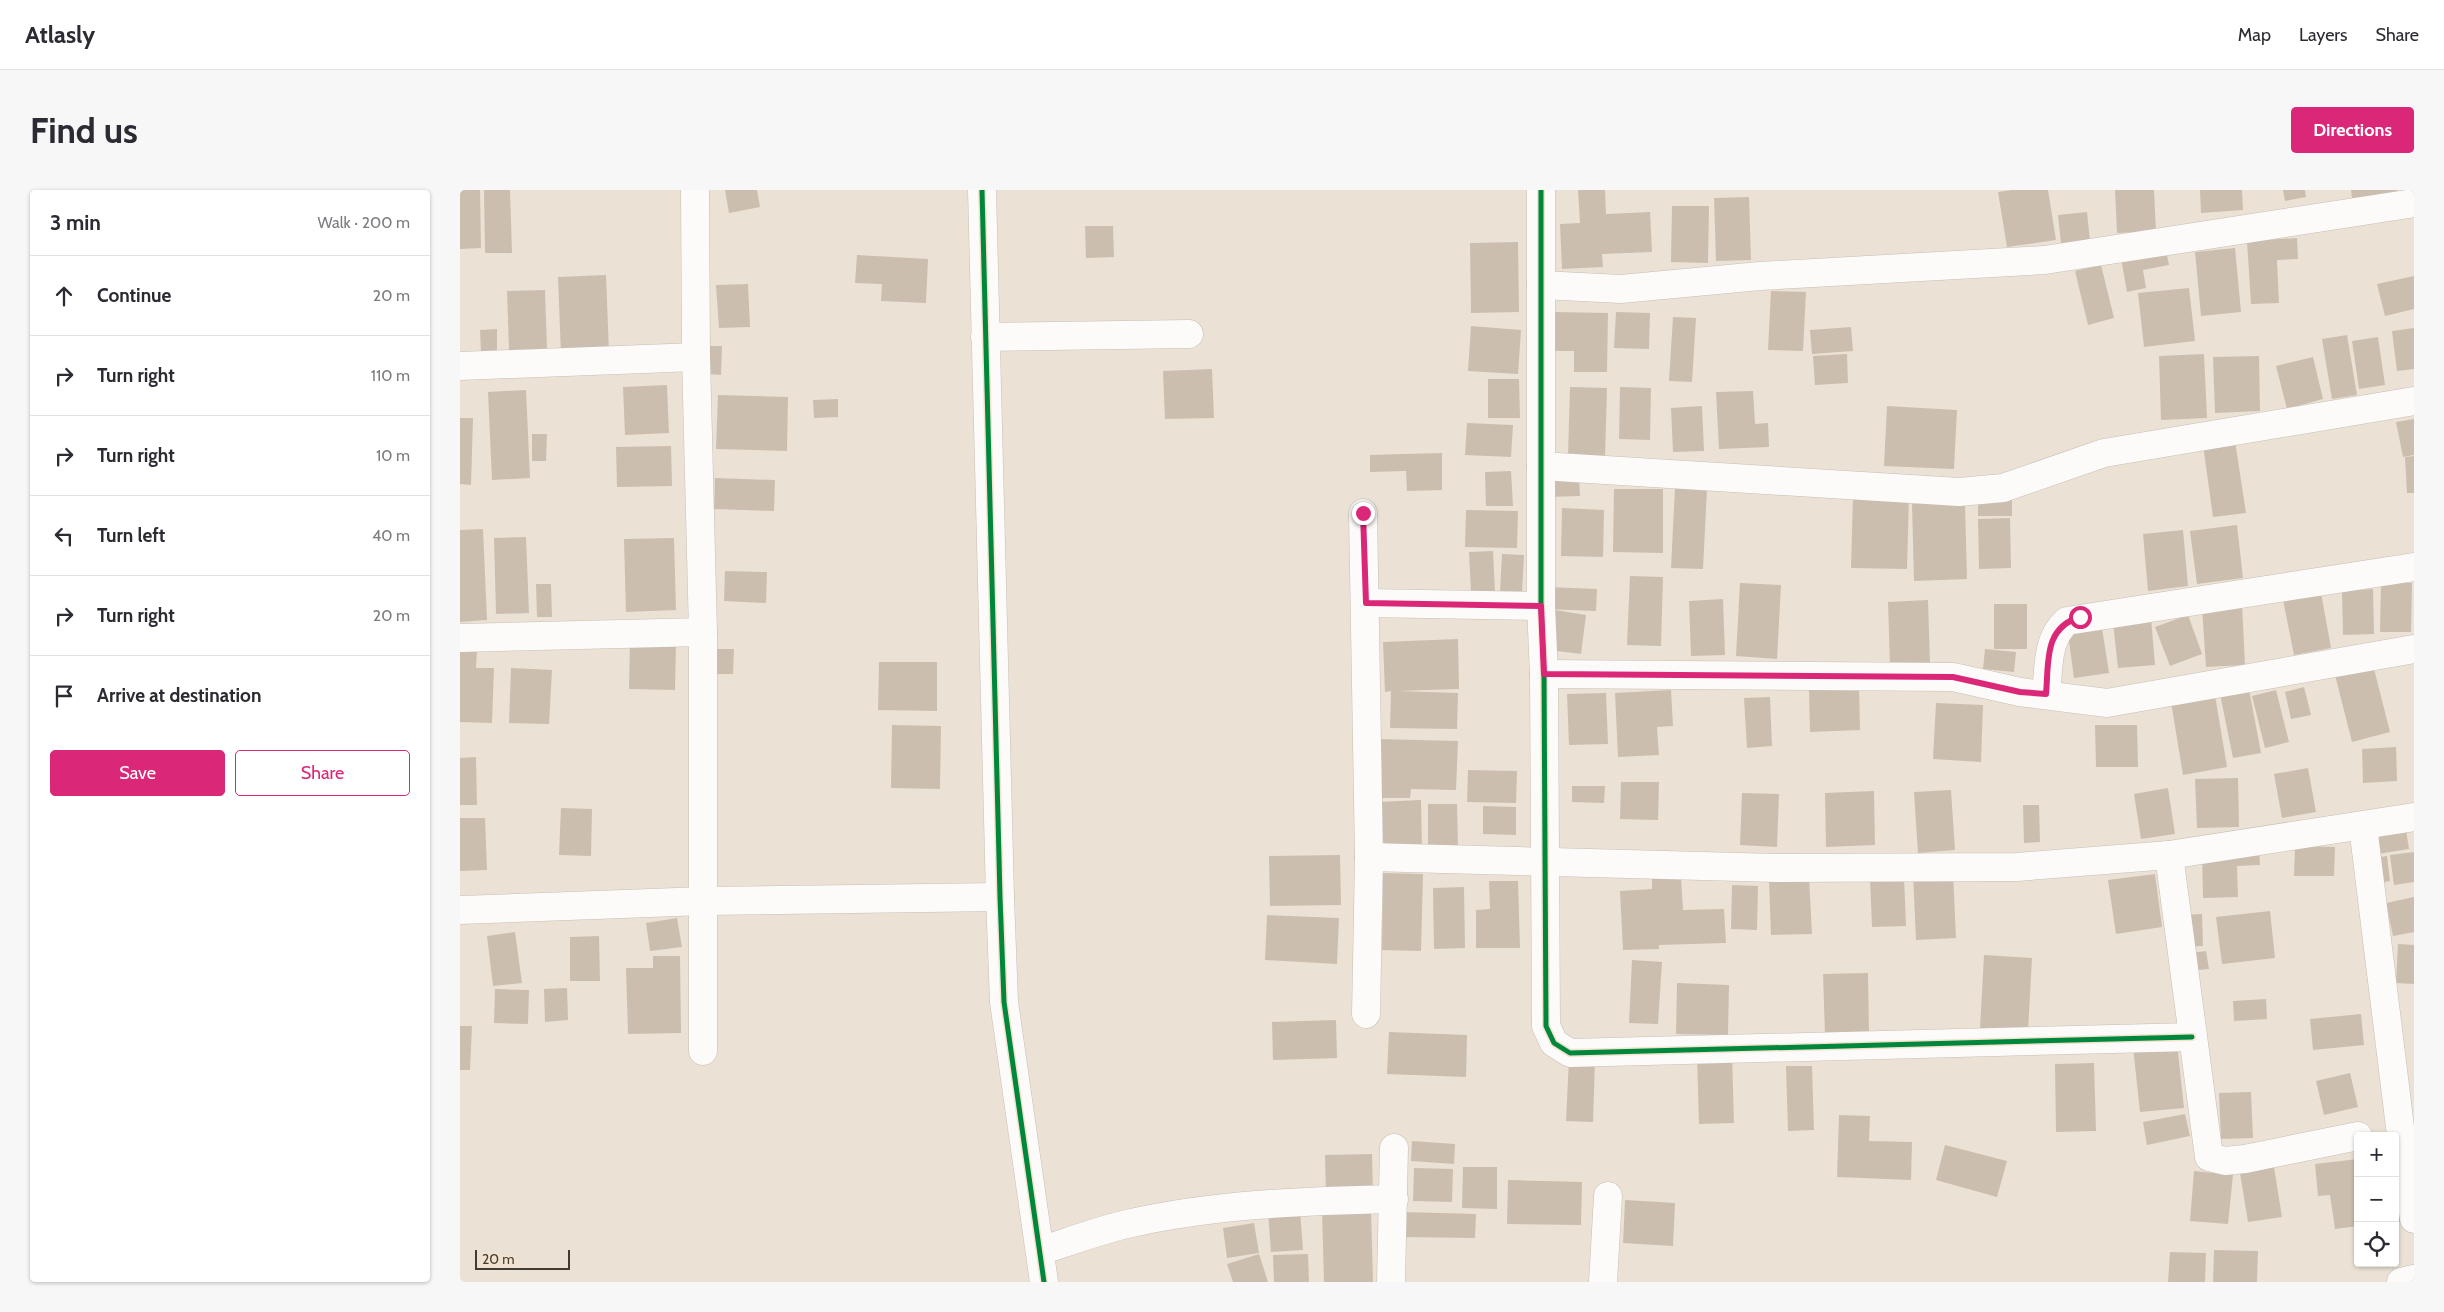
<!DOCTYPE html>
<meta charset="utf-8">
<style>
body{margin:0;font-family:Cabin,sans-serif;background:#f7f7f7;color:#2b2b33}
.controls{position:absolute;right:15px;bottom:15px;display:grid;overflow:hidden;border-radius:5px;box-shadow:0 1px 4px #0004}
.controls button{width:45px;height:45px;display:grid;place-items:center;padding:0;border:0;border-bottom:1px solid #e1e1e2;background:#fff;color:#2b2b33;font:25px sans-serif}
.scale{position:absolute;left:15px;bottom:12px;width:95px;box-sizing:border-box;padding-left:5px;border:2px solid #413b32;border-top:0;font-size:14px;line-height:18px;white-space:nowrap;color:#413b32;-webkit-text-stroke:4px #f3e3cd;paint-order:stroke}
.stop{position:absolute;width:15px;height:15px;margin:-11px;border:4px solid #db2777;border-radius:50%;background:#fff}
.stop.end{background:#db2777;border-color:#fff;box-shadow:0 1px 5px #0008}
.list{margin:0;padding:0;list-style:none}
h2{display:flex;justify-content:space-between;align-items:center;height:65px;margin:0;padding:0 20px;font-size:21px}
h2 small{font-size:16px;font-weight:400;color:#7c7c81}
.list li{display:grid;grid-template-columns:32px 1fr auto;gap:15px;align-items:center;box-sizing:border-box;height:80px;padding:0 20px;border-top:1px solid #e1e1e2}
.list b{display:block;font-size:19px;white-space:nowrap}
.list em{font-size:16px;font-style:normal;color:#7c7c81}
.actions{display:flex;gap:10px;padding:15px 20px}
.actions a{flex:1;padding:11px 0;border:1px solid #db2777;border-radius:5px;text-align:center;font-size:18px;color:#db2777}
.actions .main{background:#db2777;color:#fff}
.icon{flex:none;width:28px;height:28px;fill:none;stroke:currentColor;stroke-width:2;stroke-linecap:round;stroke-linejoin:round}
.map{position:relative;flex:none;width:1954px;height:1092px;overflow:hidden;border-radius:5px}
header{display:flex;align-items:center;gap:30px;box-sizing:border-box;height:70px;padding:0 25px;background:#fff;border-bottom:1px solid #e1e1e2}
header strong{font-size:24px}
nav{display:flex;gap:28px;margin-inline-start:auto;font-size:18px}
.intro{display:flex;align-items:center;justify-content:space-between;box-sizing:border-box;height:120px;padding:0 30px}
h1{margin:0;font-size:35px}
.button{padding:12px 22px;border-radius:5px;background:#db2777;color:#fff;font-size:18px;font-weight:700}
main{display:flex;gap:30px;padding:0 30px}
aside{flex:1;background:#fff;border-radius:5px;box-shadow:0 1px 4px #0004}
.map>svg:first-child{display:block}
.building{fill:#cbbeae}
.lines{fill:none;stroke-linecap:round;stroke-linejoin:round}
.minor-casing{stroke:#c6beb5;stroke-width:29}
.minor{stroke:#fcfbf9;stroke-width:28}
.cycleway-casing{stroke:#f3e3cd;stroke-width:8}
.cycleway{stroke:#00873e;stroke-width:5}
.route{stroke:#db2777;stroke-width:6}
</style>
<header>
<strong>Atlasly</strong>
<nav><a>Map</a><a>Layers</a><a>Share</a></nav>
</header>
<div class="intro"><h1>Find us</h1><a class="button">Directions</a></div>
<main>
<aside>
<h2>3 min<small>Walk · 200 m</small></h2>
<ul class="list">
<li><svg class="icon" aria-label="ahead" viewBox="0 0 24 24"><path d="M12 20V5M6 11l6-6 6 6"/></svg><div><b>Continue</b></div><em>20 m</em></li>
<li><svg class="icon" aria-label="right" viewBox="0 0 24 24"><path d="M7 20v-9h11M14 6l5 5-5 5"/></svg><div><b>Turn right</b></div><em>110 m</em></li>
<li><svg class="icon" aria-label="right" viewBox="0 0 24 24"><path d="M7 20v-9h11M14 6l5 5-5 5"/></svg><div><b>Turn right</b></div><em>10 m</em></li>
<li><svg class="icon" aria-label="left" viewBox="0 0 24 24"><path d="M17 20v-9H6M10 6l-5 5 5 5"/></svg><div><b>Turn left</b></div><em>40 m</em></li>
<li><svg class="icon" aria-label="right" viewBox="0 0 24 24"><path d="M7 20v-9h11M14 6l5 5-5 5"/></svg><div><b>Turn right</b></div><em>20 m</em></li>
<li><svg class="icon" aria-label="arrive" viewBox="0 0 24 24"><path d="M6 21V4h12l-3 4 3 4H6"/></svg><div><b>Arrive at destination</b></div></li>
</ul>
<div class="actions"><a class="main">Save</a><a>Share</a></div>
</aside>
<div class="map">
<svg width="1954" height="1092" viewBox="0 0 1954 1092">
<rect width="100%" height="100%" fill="#ebe2d5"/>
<g class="building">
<polygon points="0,0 20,0 21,58 0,59"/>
<polygon points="24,0 50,0 52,63 25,63"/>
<polygon points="265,0 297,0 300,17 269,23"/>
<polygon points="1118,0 1145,0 1146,24 1190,22 1192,62 1142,64 1143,77 1102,79 1100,34 1120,33"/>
<polygon points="1552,0 1588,0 1596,50 1547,57 1538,2"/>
<polygon points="1655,0 1694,0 1696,41 1657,43"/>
<polygon points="1740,0 1782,0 1783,20 1741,23"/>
<polygon points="1823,0 1845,0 1846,7 1825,11"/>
<polygon points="1891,0 1937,0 1937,7 1892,8"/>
<polygon points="1289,7 1291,70 1256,71 1254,8"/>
<polygon points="1212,16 1249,16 1248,73 1211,72"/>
<polygon points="1627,22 1630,51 1601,53 1598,25"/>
<polygon points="625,36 653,36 654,67 626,68"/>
<polygon points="1837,48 1838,69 1817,70 1819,113 1791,114 1787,51"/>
<polygon points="1058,52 1059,122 1011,123 1010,53"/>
<polygon points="1775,58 1781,122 1741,126 1735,62"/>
<polygon points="1706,60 1709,75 1683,80 1686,98 1667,102 1661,68"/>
<polygon points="397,65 468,69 466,113 421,111 422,94 395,93"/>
<polygon points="1641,75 1654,128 1628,135 1615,81"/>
<polygon points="146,85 149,163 101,165 98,87"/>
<polygon points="1954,86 1954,119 1925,126 1917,94"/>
<polygon points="288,94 290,137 259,138 256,95"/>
<polygon points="1729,98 1735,151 1684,157 1678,103"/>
<polygon points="85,100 87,159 49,160 47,101"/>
<polygon points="1311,101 1346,102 1343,161 1308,160"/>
<polygon points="1094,122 1148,123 1147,182 1114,182 1114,161 1093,161"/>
<polygon points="1156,122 1190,123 1189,159 1154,158"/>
<polygon points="1213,127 1236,128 1232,192 1209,191"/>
<polygon points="1011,136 1061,140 1058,184 1008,181"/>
<polygon points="1391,137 1393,161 1352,164 1350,140"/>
<polygon points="1954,138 1954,179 1937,181 1932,141"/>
<polygon points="37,139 37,162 21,163 20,140"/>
<polygon points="1887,145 1897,205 1872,209 1862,149"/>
<polygon points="1918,147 1925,195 1899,199 1892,151"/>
<polygon points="248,156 262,156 261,185 247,184"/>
<polygon points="1387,164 1388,193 1355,195 1353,166"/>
<polygon points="1744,164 1747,228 1701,230 1699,166"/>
<polygon points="1799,166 1800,221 1755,223 1753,167"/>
<polygon points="1853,167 1863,209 1827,219 1816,176"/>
<polygon points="752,179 754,228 705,229 703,181"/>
<polygon points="1028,189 1059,189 1060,228 1028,228"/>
<polygon points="207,195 209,243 165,245 163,197"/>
<polygon points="1110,197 1147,198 1145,267 1108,266"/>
<polygon points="1160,197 1191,198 1190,250 1159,249"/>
<polygon points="66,200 70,288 32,290 28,202"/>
<polygon points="1293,201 1295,234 1308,233 1309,257 1259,259 1256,202"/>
<polygon points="258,205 328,207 327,261 256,259"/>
<polygon points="378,209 378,227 354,228 353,210"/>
<polygon points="1242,216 1244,261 1213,262 1211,218"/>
<polygon points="1427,216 1497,220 1494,279 1424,276"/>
<polygon points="0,228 13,228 11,295 0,294"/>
<polygon points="1954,229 1954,265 1943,267 1936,232"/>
<polygon points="1007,233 1053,235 1051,267 1005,265"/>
<polygon points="72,244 87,244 86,271 72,271"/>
<polygon points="1775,251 1786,323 1753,327 1743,255"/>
<polygon points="211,256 212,296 157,297 156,257"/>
<polygon points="982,263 982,300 947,301 946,281 910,282 910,265"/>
<polygon points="1954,266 1954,303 1947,303 1945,267"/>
<polygon points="1051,281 1053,316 1026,316 1025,282"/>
<polygon points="1119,287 1120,306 1088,307 1087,288"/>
<polygon points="255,288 315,290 314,321 254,319"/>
<polygon points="1215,298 1247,299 1243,379 1211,378"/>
<polygon points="1154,299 1203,299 1203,363 1153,362"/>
<polygon points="1393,306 1449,307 1447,379 1391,378"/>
<rect x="1518" y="306" width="34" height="20"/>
<polygon points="1505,313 1507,389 1454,391 1452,314"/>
<polygon points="1102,318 1144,320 1143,367 1101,366"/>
<polygon points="1006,320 1058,321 1057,358 1005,357"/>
<polygon points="1550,328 1551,378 1519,379 1518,329"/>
<polygon points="1777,335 1783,388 1737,394 1730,341"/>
<polygon points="23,339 27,430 0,432 0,340"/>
<polygon points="1723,340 1728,396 1688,401 1683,344"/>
<polygon points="66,347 69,423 36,424 34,348"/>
<polygon points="214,348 216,420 166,422 164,349"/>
<polygon points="1033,361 1035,402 1011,403 1009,362"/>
<polygon points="1042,364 1064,365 1062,403 1040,402"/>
<polygon points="265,381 307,382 306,413 264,411"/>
<polygon points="1170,386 1203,387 1201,456 1167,455"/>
<polygon points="1921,392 1952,393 1951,442 1920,442"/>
<polygon points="1280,393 1321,395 1317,469 1276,466"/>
<polygon points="76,394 91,394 92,427 77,427"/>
<polygon points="1086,397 1137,399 1136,421 1085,419"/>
<polygon points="1913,399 1914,444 1883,445 1882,401"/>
<polygon points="1861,403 1871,458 1834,465 1823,410"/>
<polygon points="1263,409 1265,465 1231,466 1229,411"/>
<polygon points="1468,410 1470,475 1430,476 1428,412"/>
<rect x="1534" y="414" width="33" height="45"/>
<polygon points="1782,415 1785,475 1746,477 1742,417"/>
<polygon points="1095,420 1126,425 1121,464 1089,460"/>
<polygon points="1728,425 1742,464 1710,476 1695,437"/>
<polygon points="1691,428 1695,475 1658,478 1653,432"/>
<polygon points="1642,438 1649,483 1614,488 1608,444"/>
<polygon points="998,449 999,499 937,501 998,503 997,539 930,538 931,501 925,502 923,452"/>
<polygon points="170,451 216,452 215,500 169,499"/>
<polygon points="250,459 274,459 273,484 250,484"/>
<polygon points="1525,459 1556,462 1554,482 1523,479"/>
<polygon points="0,461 17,461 16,478 34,478 32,533 0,532"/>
<polygon points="419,472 477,472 477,521 418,520"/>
<polygon points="1913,475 1930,542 1892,552 1875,485"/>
<polygon points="51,478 92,480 89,534 49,533"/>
<polygon points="1788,494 1801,563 1773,568 1759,499"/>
<polygon points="1399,495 1400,540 1350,542 1349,496"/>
<polygon points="1844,497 1851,525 1831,529 1825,502"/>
<polygon points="1211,500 1213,536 1197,537 1199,565 1158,567 1155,503"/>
<polygon points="1816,500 1829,552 1805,558 1792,506"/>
<polygon points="1146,503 1148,554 1109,555 1107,504"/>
<polygon points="1755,505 1767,577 1723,585 1711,512"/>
<polygon points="1310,507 1312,556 1287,558 1284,508"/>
<polygon points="1476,513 1523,515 1521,572 1473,569"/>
<polygon points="432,535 481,536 480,599 431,598"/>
<polygon points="1635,535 1677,535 1678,577 1636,577"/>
<polygon points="917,549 998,551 996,600 951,599 950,608 915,608"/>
<polygon points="1936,557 1937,591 1903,593 1902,559"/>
<polygon points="16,567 17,615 0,615 0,568"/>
<polygon points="1848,578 1856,622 1822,628 1814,584"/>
<polygon points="1008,580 1057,581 1056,613 1007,612"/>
<polygon points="1778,588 1779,637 1737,638 1735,589"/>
<polygon points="1161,592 1199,592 1198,630 1160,629"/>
<polygon points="1112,596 1145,596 1144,613 1112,612"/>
<polygon points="1708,598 1715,644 1681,649 1674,604"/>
<polygon points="1491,600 1495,660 1458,663 1454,602"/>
<polygon points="1414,601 1415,655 1366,657 1365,603"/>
<polygon points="1282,603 1319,604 1317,657 1280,655"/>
<polygon points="961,610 962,659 920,660 918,612"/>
<polygon points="968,614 997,614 998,658 968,658"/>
<polygon points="1563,615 1579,615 1580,652 1564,653"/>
<polygon points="1023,616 1056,617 1056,645 1023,644"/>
<polygon points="101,618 132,619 131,666 99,665"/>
<polygon points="0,628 25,628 27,680 0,681"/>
<polygon points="1946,640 1949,659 1912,665 1908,646"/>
<polygon points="1835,656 1875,657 1874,686 1834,686"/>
<polygon points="1799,658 1800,675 1777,676 1778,707 1743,708 1742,660"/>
<polygon points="1954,662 1954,692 1934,695 1930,665"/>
<polygon points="880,665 881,715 810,716 809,666"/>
<polygon points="1927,666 1930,691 1916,694 1913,668"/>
<polygon points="923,683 963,684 961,761 922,760"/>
<polygon points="1493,683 1496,748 1456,750 1453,684"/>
<polygon points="1695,684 1702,737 1656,744 1648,690"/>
<polygon points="1221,687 1223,720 1264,719 1266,753 1199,755 1199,759 1163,760 1160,701 1192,699 1192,688"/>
<polygon points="1349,687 1352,744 1311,745 1309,688"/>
<polygon points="1444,687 1446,736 1412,737 1410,688"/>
<polygon points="1029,691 1058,691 1060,758 1016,758 1016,720 1030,719"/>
<polygon points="1272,695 1298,696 1297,740 1271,739"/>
<polygon points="1004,697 1005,758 974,759 973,698"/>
<polygon points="1954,707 1954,742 1933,746 1926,713"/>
<polygon points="1810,721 1815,768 1762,774 1756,727"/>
<polygon points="1742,724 1743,756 1722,757 1722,725"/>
<polygon points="807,725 879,728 877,774 805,770"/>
<polygon points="217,728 222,757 190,761 186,733"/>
<polygon points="55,742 62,793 33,796 27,746"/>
<polygon points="139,746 140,791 110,791 110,747"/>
<polygon points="1938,754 1954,755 1954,794 1936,793"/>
<polygon points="1746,761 1749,779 1727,781 1725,764"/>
<polygon points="1524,765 1572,768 1568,841 1520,839"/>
<polygon points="193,766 220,766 221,843 168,844 166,778 193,778"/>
<polygon points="1172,770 1202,772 1198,834 1169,833"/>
<polygon points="1408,783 1409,843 1365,844 1363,784"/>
<polygon points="1217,793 1269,795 1268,845 1216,844"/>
<polygon points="107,798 108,830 85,832 84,799"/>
<polygon points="35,799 69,800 68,834 34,833"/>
<polygon points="1806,809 1807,829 1774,831 1773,811"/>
<polygon points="1901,824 1904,855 1853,860 1850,829"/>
<polygon points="876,830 877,868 813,870 812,832"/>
<polygon points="0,836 12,836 10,880 0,880"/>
<polygon points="929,842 1007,845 1006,887 927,884"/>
<polygon points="1717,853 1724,918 1680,922 1673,857"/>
<polygon points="1272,863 1274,933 1239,934 1237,864"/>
<polygon points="1109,868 1135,869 1133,932 1106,931"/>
<polygon points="1634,873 1636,941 1596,942 1595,874"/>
<polygon points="1326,876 1352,876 1354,940 1328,941"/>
<polygon points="1890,883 1898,917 1864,925 1856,891"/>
<polygon points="1791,902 1793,948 1761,949 1759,903"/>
<polygon points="1725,924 1730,946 1687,955 1683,932"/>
<polygon points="1379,925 1410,926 1409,951 1452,952 1451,990 1377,987"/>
<polygon points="952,951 995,954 994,974 951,971"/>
<polygon points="1485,955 1547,971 1537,1007 1476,990"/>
<polygon points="912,964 913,1004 866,1005 865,965"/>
<polygon points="1935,965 1945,1031 1935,1032"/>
<polygon points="1898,969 1898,1036 1875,1039 1870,1005 1858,1006 1855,974"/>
<polygon points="1813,971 1822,1027 1788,1032 1779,977"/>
<polygon points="1003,977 1037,977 1037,1019 1002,1018"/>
<polygon points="954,978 993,979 992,1012 953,1011"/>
<polygon points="1734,981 1773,985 1768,1034 1730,1031"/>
<polygon points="1048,990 1122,992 1121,1035 1047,1034"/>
<polygon points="1165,1010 1215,1013 1213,1056 1163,1053"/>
<polygon points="911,1019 913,1092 864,1092 862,1020"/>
<polygon points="840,1020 843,1060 811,1062 808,1022"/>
<polygon points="943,1022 1016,1024 1015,1048 942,1047"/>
<polygon points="794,1033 799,1063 767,1068 763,1038"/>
<polygon points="1754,1060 1798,1061 1797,1092 1753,1092"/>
<polygon points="1710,1062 1746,1063 1745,1092 1708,1092"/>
<polygon points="799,1064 808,1092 773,1092 767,1074"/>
<polygon points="848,1064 849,1092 814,1092 813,1065"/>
</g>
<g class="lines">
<g class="minor-casing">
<g id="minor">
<polyline points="235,0 236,167 243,442 243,861"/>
<polyline points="522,0 540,707 544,812 584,1092"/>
<polyline points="1081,0 1081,416 1084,484 1086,836 1094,853 1110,863 1732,847"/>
<polyline points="1081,95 1161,99 1300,86 1585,70 1954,13"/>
<polyline points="525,147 729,144"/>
<polyline points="0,176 236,167"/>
<polyline points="1081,276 1499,302 1543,298 1644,263 1954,211"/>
<polyline points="903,323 909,667 906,824"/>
<polyline points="906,413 1081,416"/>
<polyline points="0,448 243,442"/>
<polyline points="1084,484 1493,487 1560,502 1647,513 1954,459"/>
<path d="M1586,504C1589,479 1586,449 1607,431L1954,377"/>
<polyline points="1903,636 1940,937 1954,1029"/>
<polyline points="1709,665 1749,967 1765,971 1785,969 1898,946"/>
<polyline points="909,667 1317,678 1557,677 1709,665 1954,627"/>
<polyline points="0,720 244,711 540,707"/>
<path d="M580,1061C608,1052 637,1041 667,1034C754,1014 845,1011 934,1009"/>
<polyline points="931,1092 934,958"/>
<polyline points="1143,1092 1148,1006"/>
<polyline points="1941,1092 1954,1089"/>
</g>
</g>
<use href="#minor" class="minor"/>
<g class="cycleway-casing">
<g id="cycleway">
<polyline points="522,0 540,707 544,812 584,1092"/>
<polyline points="1081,0 1081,416 1084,484 1086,836 1094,853 1110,863 1732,847"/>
</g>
</g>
<use href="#cycleway" class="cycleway"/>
</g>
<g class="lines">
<path class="route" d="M903,323L906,413L1081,416L1084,484L1493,487L1560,502L1586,504C1589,473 1583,438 1620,427"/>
</g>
</svg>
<div class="controls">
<button>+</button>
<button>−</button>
<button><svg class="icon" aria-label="locate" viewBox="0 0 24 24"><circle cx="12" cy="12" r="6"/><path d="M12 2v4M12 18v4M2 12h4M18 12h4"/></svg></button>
</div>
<div class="scale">20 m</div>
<div class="stop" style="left:1620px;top:427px"></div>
<div class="stop end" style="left:903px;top:323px"></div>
</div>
</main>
